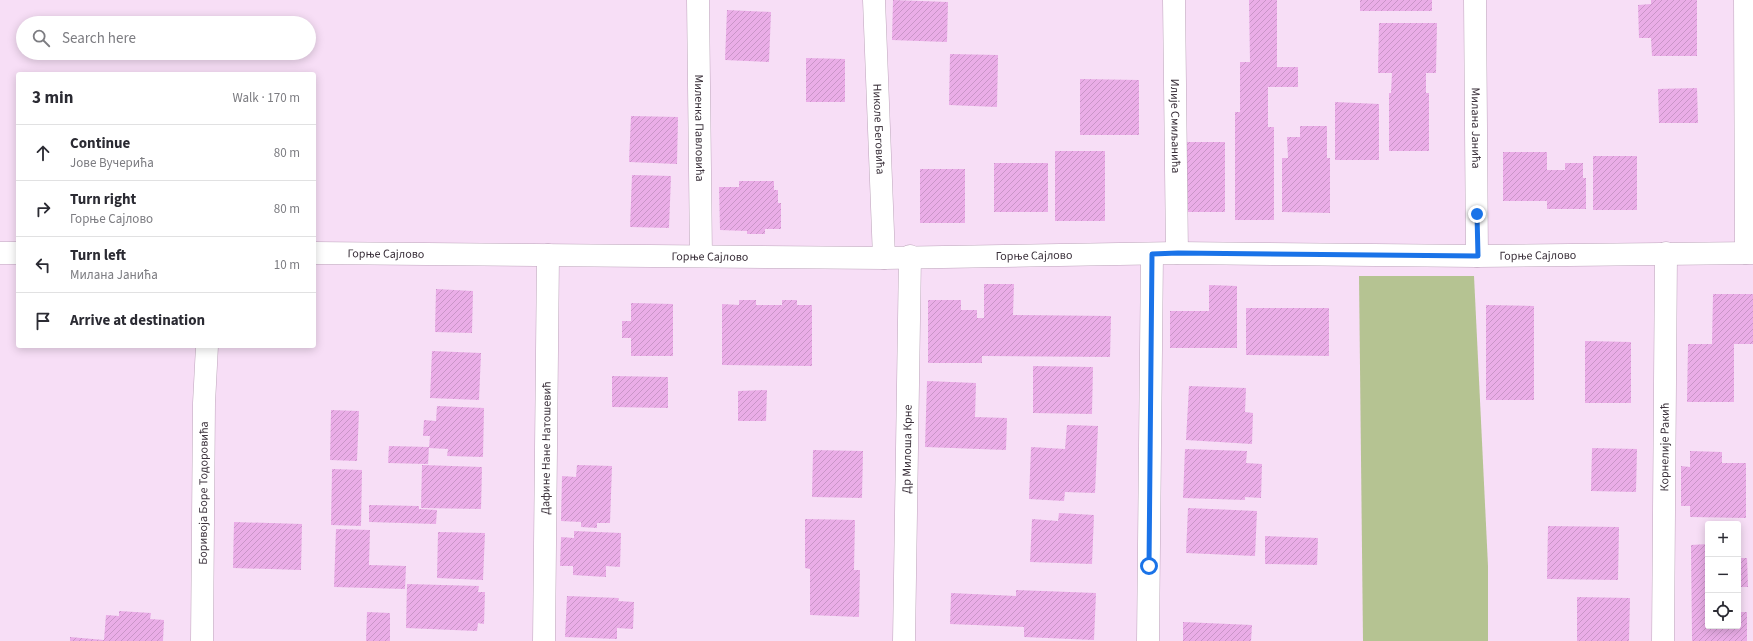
<!DOCTYPE html>
<meta charset="utf-8">
<style>
body{margin:0;font-family:"Source Sans 3",sans-serif;background:#f7f7f7;color:#2b2b33}
.controls{position:absolute;right:12px;bottom:12px;display:grid;overflow:hidden;border-radius:4px;box-shadow:0 2px 10px #0003}
.controls button{width:36px;height:36px;display:grid;place-items:center;padding:0;border:0;border-bottom:1px solid #e1e1e2;background:#fff;color:#2b2b33;font:20px sans-serif}
.stop{position:absolute;width:12px;height:12px;margin:-9px;border:3px solid #1a73e8;border-radius:50%;background:#fff}
.stop.end{background:#1a73e8;border-color:#fff;box-shadow:0 1px 4px #0008}
.list{margin:0;padding:0;list-style:none}
h2{display:flex;justify-content:space-between;align-items:center;height:52px;margin:0;padding:0 16px;font-size:17px}
h2 small{font-size:13px;font-weight:400;color:#7c7c81}
.list li{display:grid;grid-template-columns:26px 1fr auto;gap:12px;align-items:center;box-sizing:border-box;height:56px;padding:0 16px;border-top:1px solid #e1e1e2}
.list b{display:block;font-size:15px;white-space:nowrap}
.list p{margin:0;font-size:13px;white-space:nowrap;color:#7c7c81}
.list em{font-size:13px;font-style:normal;color:#7c7c81}
.icon{flex:none;width:22px;height:22px;fill:none;stroke:currentColor;stroke-width:2;stroke-linecap:round;stroke-linejoin:round}
.map{position:relative;flex:none;width:1753px;height:641px;overflow:hidden}
.search{position:absolute;background:#fff;box-shadow:0 2px 10px #0003;left:16px;top:16px;width:300px;height:44px;display:flex;align-items:center;gap:10px;box-sizing:border-box;padding:0 14px;border-radius:22px;color:#7c7c81;font-size:15px}
.panel{position:absolute;background:#fff;box-shadow:0 2px 10px #0003;left:16px;top:72px;width:300px;height:276px;border-radius:4px}
.map>svg:first-child{display:block}
.green{fill:#b5c392}
.building{fill:url(#building-hatch)}
.lines{fill:none;stroke-linecap:round;stroke-linejoin:round}
.minor-casing{stroke:#bda5bb;stroke-width:23}
.minor{stroke:#fff;stroke-width:22}
.route{stroke:#1a73e8;stroke-width:5}
.labels{text-anchor:middle;stroke-width:3;stroke-linejoin:round;paint-order:stroke}
.street-label{font-size:12px;fill:#3a303a;stroke:#feeffd}
</style>
<div class="map">
<svg width="1753" height="641" viewBox="0 0 1753 641">
<defs>
<pattern id="building-hatch" width="6" height="6" patternUnits="userSpaceOnUse"><rect width="6" height="6" fill="#eaade7"/><path d="M-1 1l2-2M0 6l6-6M5 7l2-2" fill="none" stroke="#c995c7"/></pattern>
</defs>
<rect width="100%" height="100%" fill="#f7def6"/>
<polygon class="green" points="1359,276 1474,276 1488,566 1488,641 1363,641"/>
<g class="building">
<polygon points="893,0 948,2 947,42 892,40"/>
<polygon points="1249,0 1277,0 1277,67 1298,67 1298,87 1268,87 1268,127 1274,127 1274,220 1235,220 1235,112 1240,112 1240,62 1250,62"/>
<rect x="1360" y="0" width="72" height="11"/>
<polygon points="1651,0 1697,0 1697,56 1652,56 1651,38 1639,38 1638,5 1651,4"/>
<polygon points="727,10 771,12 769,62 725,60"/>
<polygon points="1379,23 1437,23 1436,73 1426,73 1426,93 1429,93 1429,151 1389,151 1389,93 1391,93 1392,73 1378,73"/>
<polygon points="950,54 998,55 997,107 949,105"/>
<polygon points="806,58 845,59 845,102 806,102"/>
<polygon points="1080,79 1139,80 1139,135 1080,135"/>
<polygon points="1697,88 1698,123 1659,123 1658,89"/>
<polygon points="1335,102 1379,104 1379,160 1335,160"/>
<polygon points="631,116 678,117 677,164 629,162"/>
<polygon points="1300,126 1327,126 1327,158 1330,158 1330,213 1282,212 1282,158 1288,158 1287,137 1300,137"/>
<polygon points="1186,142 1225,142 1225,212 1187,212"/>
<rect x="1055" y="151" width="50" height="70"/>
<polygon points="1503,152 1547,152 1547,170 1565,170 1565,163 1583,163 1583,178 1586,178 1586,209 1547,209 1547,201 1503,201"/>
<rect x="1593" y="156" width="44" height="54"/>
<rect x="994" y="163" width="54" height="49"/>
<rect x="920" y="169" width="45" height="54"/>
<polygon points="632,175 671,176 669,228 630,227"/>
<polygon points="739,181 774,181 774,190 778,190 778,203 781,203 781,229 765,229 765,234 747,234 747,231 720,230 719,187 739,187"/>
<polygon points="984,284 1014,284 1013,315 1111,316 1110,357 982,356 982,363 928,363 928,300 961,300 961,310 977,310 977,318 984,318"/>
<polygon points="1209,285 1237,286 1237,348 1170,348 1170,311 1209,311"/>
<polygon points="436,289 473,291 472,333 435,332"/>
<polygon points="1713,294 1753,294 1753,344 1734,344 1734,402 1687,402 1688,344 1712,344"/>
<polygon points="739,300 756,300 756,305 782,305 782,300 797,300 797,305 812,305 812,366 722,365 722,304 739,305"/>
<polygon points="631,303 673,304 673,356 631,356 631,338 622,338 622,321 631,321"/>
<polygon points="1486,305 1534,306 1534,400 1486,400"/>
<polygon points="1246,308 1329,308 1329,356 1246,355"/>
<polygon points="1585,341 1631,342 1631,403 1585,403"/>
<polygon points="432,351 481,353 479,400 430,398"/>
<polygon points="1033,366 1093,367 1092,414 1033,413"/>
<polygon points="612,376 668,377 668,408 612,407"/>
<polygon points="927,381 976,383 975,417 1007,418 1006,450 925,447"/>
<polygon points="1189,386 1246,388 1245,412 1253,413 1252,444 1186,440"/>
<polygon points="767,390 766,421 738,421 738,391"/>
<polygon points="437,406 484,408 483,457 447,456 448,449 429,448 430,436 423,436 424,420 436,421"/>
<polygon points="331,410 359,411 357,461 330,460"/>
<polygon points="1067,425 1098,426 1095,493 1065,492 1064,501 1029,499 1031,447 1065,449"/>
<polygon points="389,446 429,447 428,464 388,463"/>
<polygon points="1592,448 1637,449 1636,492 1591,491"/>
<polygon points="1185,449 1247,451 1246,463 1262,464 1261,498 1245,497 1245,500 1183,498"/>
<polygon points="813,450 863,451 862,498 812,497"/>
<polygon points="1690,451 1722,452 1722,463 1746,463 1746,518 1690,517 1690,506 1681,506 1681,466 1690,467"/>
<polygon points="422,465 482,467 481,509 421,508"/>
<polygon points="577,465 612,466 610,523 597,523 597,528 581,527 581,522 561,521 562,476 576,477"/>
<polygon points="332,469 362,470 361,526 331,525"/>
<polygon points="369,505 419,506 419,509 437,510 436,524 369,522"/>
<polygon points="1188,508 1257,511 1255,556 1186,553"/>
<polygon points="1059,513 1094,515 1092,564 1030,562 1032,519 1058,521"/>
<polygon points="805,519 855,520 854,570 860,570 859,617 810,615 810,569 805,568"/>
<polygon points="234,522 302,524 301,570 233,568"/>
<polygon points="1548,526 1619,527 1618,580 1547,579"/>
<polygon points="336,529 370,530 369,565 406,566 405,589 334,587"/>
<polygon points="574,531 621,533 620,567 606,566 606,577 573,575 573,566 560,566 561,537 574,538"/>
<polygon points="438,532 485,533 483,580 437,578"/>
<polygon points="1265,536 1318,538 1317,565 1265,564"/>
<polygon points="1708,544 1708,626 1738,626 1738,612 1747,612 1747,641 1692,641 1691,545"/>
<polygon points="1738,558 1747,558 1748,587 1738,587"/>
<polygon points="407,584 479,586 478,592 485,592 484,624 478,623 477,631 406,628"/>
<polygon points="1016,590 1096,593 1094,640 1024,637 1024,627 950,624 951,593 1016,596"/>
<polygon points="567,596 619,598 618,601 634,602 633,629 617,628 617,639 565,637"/>
<polygon points="1577,597 1630,598 1629,641 1577,641"/>
<polygon points="119,611 151,613 150,619 164,620 163,641 70,641 70,637 104,640 106,615 119,616"/>
<polygon points="367,612 390,613 390,641 366,641"/>
<polygon points="1183,622 1252,625 1251,641 1183,641"/>
</g>
<g class="lines">
<g class="minor-casing">
<g id="minor">
<path id="s1" d="M698,0L701,255"/>
<path id="s2" d="M874,0L884,258"/>
<path id="s3" d="M1174,0L1177,253"/>
<path id="s4" d="M1475,0L1477,256"/>
<polyline points="1745,0 1746,253"/>
<polyline points="0,253 18,253"/>
<path id="s5" d="M314,253L884,258L1177,253L1477,256L1753,253"/>
<path id="s6" d="M202,641L204,403L207,346"/>
<path id="s7" d="M544,641L548,255"/>
<path id="s8" d="M904,641L910,256"/>
<polyline points="1148,641 1152,254"/>
<path id="s9" d="M1663,641L1666,253"/>
</g>
</g>
<use href="#minor" class="minor"/>
</g>
<g class="lines">
<polyline class="route" points="1149,566 1152,254 1178,253 1478,256 1477,214"/>
</g>
<g class="labels">
<g class="street-label">
<text dy="4" stroke="none"><textPath href="#s3" startOffset="126">Илије Смиљанића</textPath></text>
<text dy="4" stroke="none"><textPath href="#s1" startOffset="128">Миленка Павловића</textPath></text>
<text dy="4" stroke="none"><textPath href="#s4" startOffset="128">Милана Јанића</textPath></text>
<text dy="4" stroke="none"><textPath href="#s2" startOffset="129">Николе Беговића</textPath></text>
<text dy="4" stroke="none"><textPath href="#s5" startOffset="72">Горње Сајлово</textPath></text>
<text dy="4" stroke="none"><textPath href="#s5" startOffset="720">Горње Сајлово</textPath></text>
<text dy="4" stroke="none"><textPath href="#s5" startOffset="1224">Горње Сајлово</textPath></text>
<text dy="4" stroke="none"><textPath href="#s5" startOffset="396">Горње Сајлово</textPath></text>
<text dy="4" stroke="none"><textPath href="#s9" startOffset="194">Корнелије Ракић</textPath></text>
<text dy="4" stroke="none"><textPath href="#s7" startOffset="193">Дафине Нане Натошевић</textPath></text>
<text dy="4" stroke="none"><textPath href="#s8" startOffset="192">Др Милоша Крне</textPath></text>
<text dy="4" stroke="none"><textPath href="#s6" startOffset="148">Боривоја Боре Тодоровића</textPath></text>
</g>
</g>
</svg>
<div class="controls">
<button>+</button>
<button>−</button>
<button><svg class="icon" aria-label="locate" viewBox="0 0 24 24"><circle cx="12" cy="12" r="6"/><path d="M12 2v4M12 18v4M2 12h4M18 12h4"/></svg></button>
</div>
<div class="stop" style="left:1149px;top:566px"></div>
<div class="stop end" style="left:1477px;top:214px"></div>
<div class="search"><svg class="icon" aria-label="search" viewBox="0 0 24 24"><circle cx="10" cy="10" r="6"/><path d="M15 15l6 6"/></svg>Search here</div>
<section class="panel">
<h2>3 min<small>Walk · 170 m</small></h2>
<ul class="list">
<li><svg class="icon" aria-label="ahead" viewBox="0 0 24 24"><path d="M12 20V5M6 11l6-6 6 6"/></svg><div><b>Continue</b><p>Јове Вучерића</p></div><em>80 m</em></li>
<li><svg class="icon" aria-label="right" viewBox="0 0 24 24"><path d="M7 20v-9h11M14 6l5 5-5 5"/></svg><div><b>Turn right</b><p>Горње Сајлово</p></div><em>80 m</em></li>
<li><svg class="icon" aria-label="left" viewBox="0 0 24 24"><path d="M17 20v-9H6M10 6l-5 5 5 5"/></svg><div><b>Turn left</b><p>Милана Јанића</p></div><em>10 m</em></li>
<li><svg class="icon" aria-label="arrive" viewBox="0 0 24 24"><path d="M6 21V4h12l-3 4 3 4H6"/></svg><div><b>Arrive at destination</b></div></li>
</ul>
</section>
</div>
